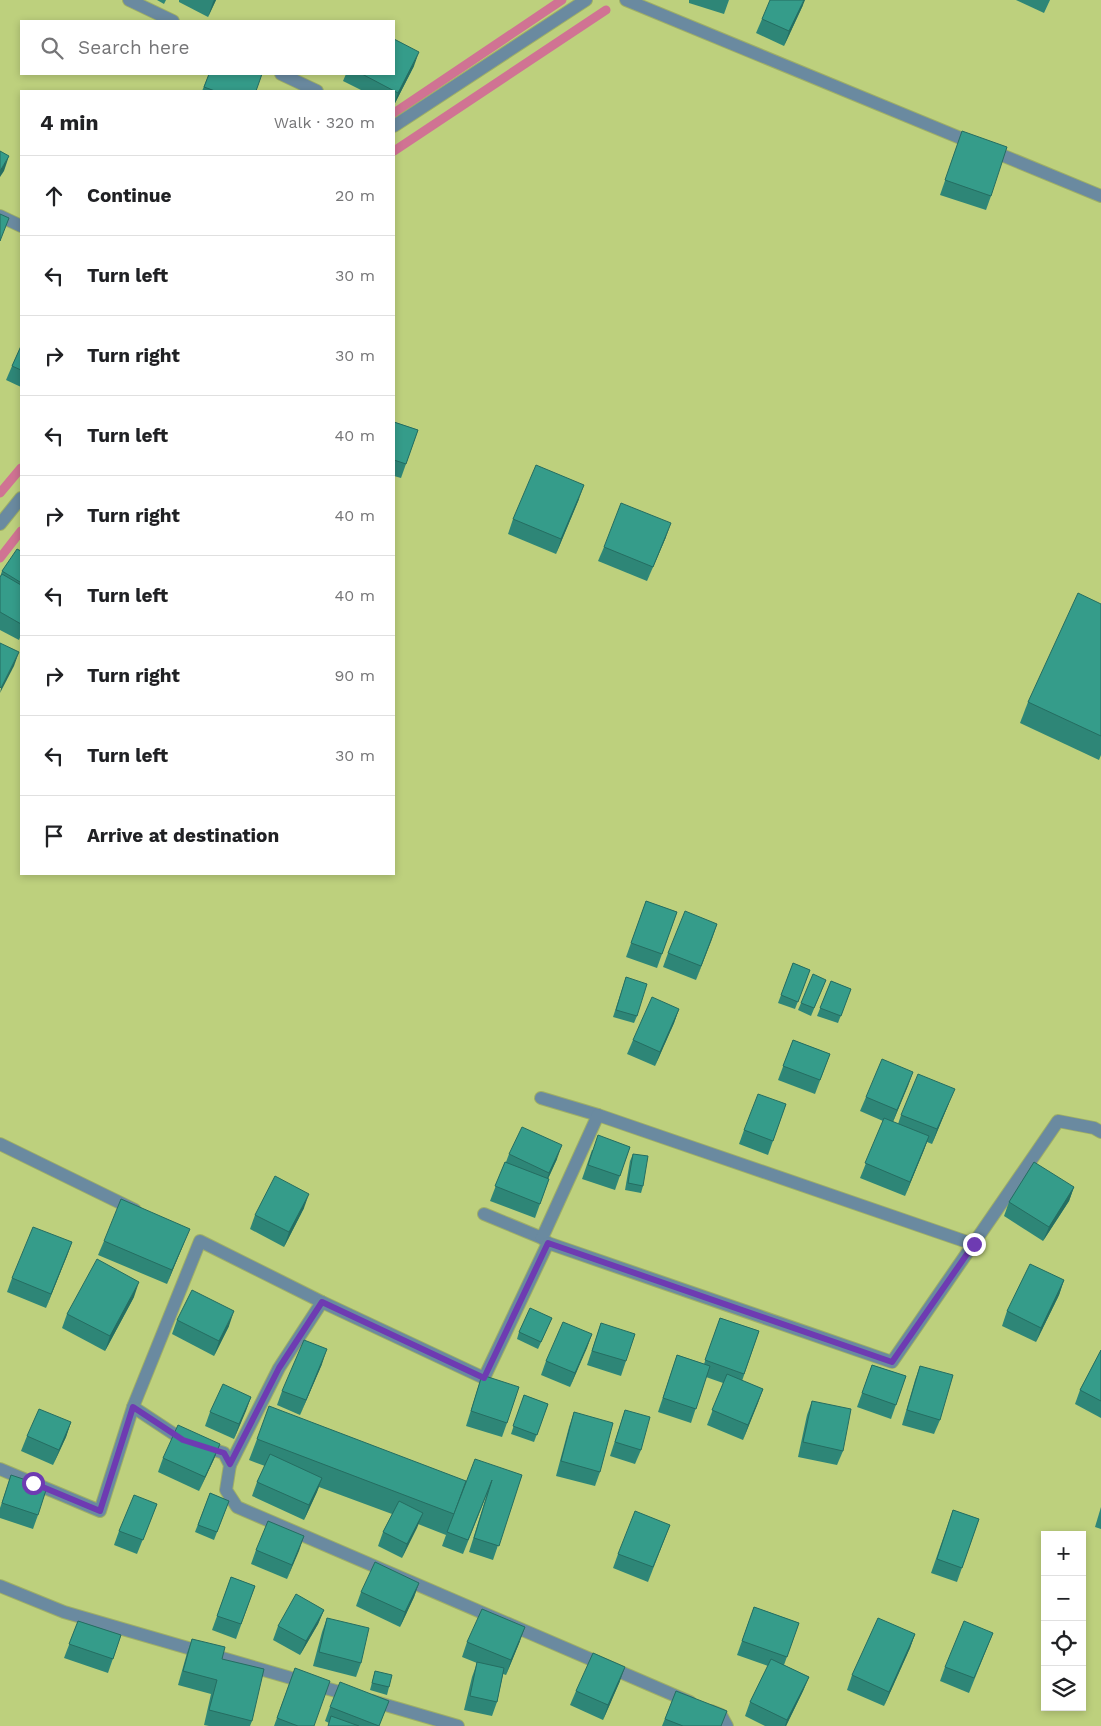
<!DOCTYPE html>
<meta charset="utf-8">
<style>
body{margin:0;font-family:"Work Sans",sans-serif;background:#f2f2f2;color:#202124}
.controls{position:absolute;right:15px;bottom:15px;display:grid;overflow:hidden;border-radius:0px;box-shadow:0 2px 8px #0003}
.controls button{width:45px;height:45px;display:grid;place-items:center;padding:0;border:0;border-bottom:1px solid #e0e0e0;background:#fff;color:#202124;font:25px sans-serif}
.stop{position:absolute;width:15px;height:15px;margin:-11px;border:4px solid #6e3bb2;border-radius:50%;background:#fff}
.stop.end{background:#6e3bb2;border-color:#fff;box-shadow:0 1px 5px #0008}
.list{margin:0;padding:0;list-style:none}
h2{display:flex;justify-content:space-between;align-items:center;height:65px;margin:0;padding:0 20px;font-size:21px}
h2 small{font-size:16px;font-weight:400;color:#757577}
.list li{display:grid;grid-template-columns:32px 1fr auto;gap:15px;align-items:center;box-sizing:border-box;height:80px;padding:0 20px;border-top:1px solid #e0e0e0}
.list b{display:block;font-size:19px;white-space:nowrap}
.list em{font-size:16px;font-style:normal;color:#757577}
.icon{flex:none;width:28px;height:28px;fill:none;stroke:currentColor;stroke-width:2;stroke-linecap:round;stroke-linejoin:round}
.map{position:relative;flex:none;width:1101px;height:1726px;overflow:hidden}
.search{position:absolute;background:#fff;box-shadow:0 2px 8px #0003;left:20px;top:20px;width:375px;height:55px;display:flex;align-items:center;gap:12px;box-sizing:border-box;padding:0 18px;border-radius:0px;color:#757577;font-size:19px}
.panel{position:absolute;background:#fff;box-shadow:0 2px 8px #0003;left:20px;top:90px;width:375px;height:785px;border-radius:0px}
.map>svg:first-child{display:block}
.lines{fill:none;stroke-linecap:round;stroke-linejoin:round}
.stream{stroke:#d07393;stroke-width:9}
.minor-casing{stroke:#9faf66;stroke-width:14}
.minor{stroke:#6a8aa0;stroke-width:12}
.wall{fill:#2e8677}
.shaded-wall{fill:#256d61}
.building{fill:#359c8a;stroke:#256d61}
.route{stroke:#6e3bb2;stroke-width:6}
</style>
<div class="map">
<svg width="1101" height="1726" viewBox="0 0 1101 1726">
<rect width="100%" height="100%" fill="#bdd07d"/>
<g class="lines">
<g class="stream">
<polyline points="394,113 562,0"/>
<polyline points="394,151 606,10"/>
<polyline points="0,493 21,468"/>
<polyline points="0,558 21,531"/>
</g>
<g class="minor-casing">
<g id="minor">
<polyline points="129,0 173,21"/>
<polyline points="626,0 1101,196"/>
<polyline points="281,74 317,91"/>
<polyline points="394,126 586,0"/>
<polyline points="0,216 21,226"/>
<polyline points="0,524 21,498"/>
<polyline points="541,1098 598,1115"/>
<polyline points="0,1144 135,1210"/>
<polyline points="484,1214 542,1238"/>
<polyline points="973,1244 598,1115 542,1238 548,1243 892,1362 1058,1121 1094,1128 1101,1132"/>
<polyline points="133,1407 200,1241 322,1302 484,1378 548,1243"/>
<polyline points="230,1465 279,1368 322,1302"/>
<polyline points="0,1469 100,1511 133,1407 183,1440 224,1453 230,1465 226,1490 237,1507 690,1702"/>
<polyline points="0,1586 64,1612 353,1696"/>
<polyline points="372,1701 458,1726"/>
<polyline points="711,1711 721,1715 727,1726"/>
</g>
</g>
<use href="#minor" class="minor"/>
</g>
<g class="wall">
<polygon points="157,0 166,0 164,4"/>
<polygon points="179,0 216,0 208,17 179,2"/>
<polygon points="689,0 729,0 724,14 689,3"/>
<polygon points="1016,0 1050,0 1044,13"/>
<polygon points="803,5 784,46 756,33 762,19"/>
<polygon points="414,66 394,105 394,91 363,91 343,81 346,74 394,74"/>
<polygon points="209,74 256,91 202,91"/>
<polygon points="957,146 991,196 986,210 940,195"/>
<polygon points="21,346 21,387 6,380 12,366"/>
<polygon points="394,422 418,430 401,478 394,476"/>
<polygon points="579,499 556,554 508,534 513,519"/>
<polygon points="666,537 647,581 598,561 604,547"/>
<polygon points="21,551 21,635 19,640 0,630 0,577 2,571"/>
<polygon points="1101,604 1101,755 1099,760 1020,723 1028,702"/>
<polygon points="646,901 677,912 657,968 626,957"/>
<polygon points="717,924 696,980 663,967 668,953"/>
<polygon points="793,963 810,970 795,1009 778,1003"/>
<polygon points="626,977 637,1016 634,1023 613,1017"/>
<polygon points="826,980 811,1016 798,1010 801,1003"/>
<polygon points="831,981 851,989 838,1023 817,1016"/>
<polygon points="679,1009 674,1023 655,1066 627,1054 633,1040"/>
<polygon points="793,1040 830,1054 815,1094 778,1080"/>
<polygon points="913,1072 893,1122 898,1124 901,1115 949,1103 932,1144 927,1142 905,1196 860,1178 883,1121 860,1111 866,1097"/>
<polygon points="786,1104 768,1155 739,1144 744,1130"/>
<polygon points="630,1147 615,1190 582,1179 592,1150"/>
<polygon points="509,1154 557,1159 548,1179 549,1179 535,1218 490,1201 505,1162 506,1162"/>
<polygon points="633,1154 643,1186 641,1193 625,1190 630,1161"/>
<polygon points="1074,1187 1069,1201 1043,1241 1004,1216 1009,1202"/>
<polygon points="304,1208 284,1247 250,1229 255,1215"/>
<polygon points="104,1241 184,1243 167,1284 98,1255"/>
<polygon points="72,1242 46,1308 7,1292 12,1278"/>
<polygon points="1064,1280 1059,1295 1036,1342 1002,1326 1007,1311"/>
<polygon points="134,1297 105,1351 62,1328 67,1314"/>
<polygon points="552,1318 538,1349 517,1339 519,1332"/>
<polygon points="720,1318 759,1331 742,1381 763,1389 743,1440 707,1425 723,1383 706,1377 691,1423 658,1412 677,1355 704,1364"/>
<polygon points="177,1320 229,1326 214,1356 172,1334"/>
<polygon points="601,1323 626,1361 621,1376 587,1365"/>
<polygon points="592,1334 570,1387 541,1375 546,1361"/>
<polygon points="1101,1350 1101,1418 1075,1404 1080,1390"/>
<polygon points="322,1364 300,1415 277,1405 282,1391"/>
<polygon points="872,1365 906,1376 891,1419 857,1407"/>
<polygon points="920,1366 940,1420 934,1434 902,1425 915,1380"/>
<polygon points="482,1375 507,1423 502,1437 466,1426"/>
<polygon points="524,1395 548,1404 534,1442 511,1434"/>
<polygon points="251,1397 234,1439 205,1426 210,1412"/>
<polygon points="812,1401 843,1451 837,1465 798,1457 807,1415"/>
<polygon points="625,1410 641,1450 635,1464 610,1456"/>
<polygon points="574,1412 600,1472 595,1486 556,1476 569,1427"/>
<polygon points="71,1422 66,1437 53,1465 21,1451 27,1436"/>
<polygon points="257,1439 466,1481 522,1475 493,1560 469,1552 487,1494 463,1554 442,1546 446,1535 418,1524 402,1558 378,1546 383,1532 392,1514 319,1487 304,1520 252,1496 257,1482 265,1466 249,1460"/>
<polygon points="220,1444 214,1459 199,1491 158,1472 163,1458"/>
<polygon points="11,1475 38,1515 33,1529 0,1518 0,1508"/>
<polygon points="210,1493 229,1501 214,1540 195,1532"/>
<polygon points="157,1504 137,1554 114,1545 119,1531"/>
<polygon points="1101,1507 1101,1529 1095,1527"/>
<polygon points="953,1510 979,1519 957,1582 931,1573"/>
<polygon points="670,1525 648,1582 613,1568 618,1554"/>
<polygon points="304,1536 287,1579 251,1564 256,1550"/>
<polygon points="231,1577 255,1586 236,1639 212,1630"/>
<polygon points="419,1583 414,1597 400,1627 356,1606 361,1592"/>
<polygon points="754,1607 799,1623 784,1665 809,1677 803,1691 786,1726 765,1726 745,1716 750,1702 768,1666 737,1655"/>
<polygon points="324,1610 318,1624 300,1655 273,1640 278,1626"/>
<polygon points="327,1618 361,1663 356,1677 313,1666 322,1632"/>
<polygon points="78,1621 121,1635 108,1673 64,1658"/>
<polygon points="993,1633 969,1693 940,1681 945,1667"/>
<polygon points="915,1634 910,1648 884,1706 847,1690 852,1675"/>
<polygon points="192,1639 222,1659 252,1721 250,1726 209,1726 204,1725 211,1694 178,1685 187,1653"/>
<polygon points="520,1641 506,1675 503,1674 497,1702 492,1716 464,1710 472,1677 477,1663 462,1657 467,1642"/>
<polygon points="295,1668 314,1726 274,1726"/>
<polygon points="375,1671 389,1687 387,1695 370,1690"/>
<polygon points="620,1681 603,1720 570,1705 576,1691"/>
<polygon points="676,1691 722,1726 662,1726"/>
<polygon points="389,1701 379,1726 328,1726 329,1723 325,1721 330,1707"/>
</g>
<g class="shaded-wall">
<polygon points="214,0 216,0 208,17 213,2"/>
<polygon points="804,0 805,0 803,5 784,46 789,31"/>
<polygon points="419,52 414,66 394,105 398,93"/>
<polygon points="9,156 4,171 0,177 0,171"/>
<polygon points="584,485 579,499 556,554 561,539"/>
<polygon points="671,523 666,537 647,581 653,567"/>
<polygon points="19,652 14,666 0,693 1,688"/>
<polygon points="717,924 712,939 696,980 701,966"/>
<polygon points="679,1009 674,1023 655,1066 660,1052"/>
<polygon points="913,1072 908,1086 892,1124 897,1110"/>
<polygon points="955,1089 949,1103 932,1144 937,1129"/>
<polygon points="929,1136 924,1150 905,1196 910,1182"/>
<polygon points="562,1145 557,1159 544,1187 549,1173"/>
<polygon points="1074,1187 1069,1201 1043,1241 1049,1227"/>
<polygon points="309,1194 304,1208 284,1247 289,1232"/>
<polygon points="190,1229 184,1243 167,1284 172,1270"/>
<polygon points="72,1242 67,1256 46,1308 51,1294"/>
<polygon points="1064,1280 1059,1295 1036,1342 1041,1328"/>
<polygon points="139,1282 134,1297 105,1351 110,1336"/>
<polygon points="234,1311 229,1326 214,1356 219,1341"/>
<polygon points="592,1334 587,1348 570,1387 575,1373"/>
<polygon points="327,1349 322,1364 300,1415 306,1400"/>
<polygon points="763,1389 758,1403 743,1440 748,1425"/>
<polygon points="251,1397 246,1411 234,1439 239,1424"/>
<polygon points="71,1422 66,1437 53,1465 59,1450"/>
<polygon points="220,1444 214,1459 199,1491 205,1477"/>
<polygon points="322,1478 317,1492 304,1520 309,1505"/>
<polygon points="423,1513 417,1528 402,1558 407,1544"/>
<polygon points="304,1536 299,1551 287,1579 292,1565"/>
<polygon points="419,1583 414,1597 400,1627 405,1612"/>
<polygon points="324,1610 318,1624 300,1655 306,1641"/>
<polygon points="525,1627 520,1641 506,1675 511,1660"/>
<polygon points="915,1634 910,1648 884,1706 889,1692"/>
<polygon points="625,1667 620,1681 603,1720 608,1705"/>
<polygon points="809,1677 803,1691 786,1726 785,1726 787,1720"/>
</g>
<g class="building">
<polygon points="770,0 804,0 789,31 762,19"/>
<polygon points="394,39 419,52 398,93 362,74 394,74"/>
<polygon points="209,74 262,74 256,91 215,91 204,87"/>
<polygon points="962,131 1007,147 991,196 945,180"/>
<polygon points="0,151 9,156 0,171"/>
<polygon points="0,214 9,218 0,241"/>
<polygon points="21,346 21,370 12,366"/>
<polygon points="394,422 418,430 406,464 394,460"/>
<polygon points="536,465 584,485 561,539 513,519"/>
<polygon points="621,503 671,523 653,567 604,547"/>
<polygon points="17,549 21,551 21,581 20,582 2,571"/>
<polygon points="2,574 21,585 21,624 0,612 0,577"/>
<polygon points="1078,593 1101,604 1101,736 1028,702"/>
<polygon points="0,643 19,652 1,688 0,687"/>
<polygon points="646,901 677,912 662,954 631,943"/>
<polygon points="685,911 717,924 701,966 668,953"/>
<polygon points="793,963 810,970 798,1002 781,995"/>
<polygon points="813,974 826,980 814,1008 801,1003"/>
<polygon points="626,977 647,984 637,1016 616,1010"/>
<polygon points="831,981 851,989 841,1016 820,1008"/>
<polygon points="652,997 679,1009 660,1052 633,1040"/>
<polygon points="793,1040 830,1054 820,1080 783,1066"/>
<polygon points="882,1059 913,1072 897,1110 866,1097"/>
<polygon points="918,1074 955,1089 937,1129 901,1115"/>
<polygon points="758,1094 786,1104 773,1141 744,1130"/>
<polygon points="884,1118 929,1136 910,1182 865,1163"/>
<polygon points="522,1127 562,1145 549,1173 509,1154"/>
<polygon points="598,1135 630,1147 620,1176 588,1165"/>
<polygon points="633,1154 648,1156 643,1186 628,1183"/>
<polygon points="505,1162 549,1179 540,1204 495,1186"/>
<polygon points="1034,1162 1074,1187 1049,1227 1009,1202"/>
<polygon points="275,1176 309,1194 289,1232 255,1215"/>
<polygon points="121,1199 190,1229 172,1270 104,1241"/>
<polygon points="33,1227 72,1242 51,1294 12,1278"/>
<polygon points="97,1259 139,1282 110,1336 67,1314"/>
<polygon points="1030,1264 1064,1280 1041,1328 1007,1311"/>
<polygon points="192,1290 234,1311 219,1341 177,1320"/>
<polygon points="530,1308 552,1318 541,1342 519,1332"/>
<polygon points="720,1318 759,1331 744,1374 705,1360"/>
<polygon points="563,1322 592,1334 575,1373 546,1361"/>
<polygon points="601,1323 635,1334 626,1361 592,1351"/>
<polygon points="304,1340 327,1349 306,1400 282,1391"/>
<polygon points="1101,1350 1101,1401 1080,1390"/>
<polygon points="677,1355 710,1366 696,1409 663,1398"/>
<polygon points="872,1365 906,1376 896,1405 862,1393"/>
<polygon points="920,1366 953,1375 940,1420 907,1410"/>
<polygon points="727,1374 763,1389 748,1425 712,1410"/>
<polygon points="482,1375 519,1387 507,1423 471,1411"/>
<polygon points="223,1384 251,1397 239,1424 210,1412"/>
<polygon points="524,1395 548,1404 537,1435 513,1426"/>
<polygon points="812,1401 851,1409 843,1451 803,1442"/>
<polygon points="269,1406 466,1481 454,1514 257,1439"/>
<polygon points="39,1409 71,1422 59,1450 27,1436"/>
<polygon points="625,1410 650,1417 641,1450 615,1442"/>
<polygon points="574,1412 613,1423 600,1472 561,1461"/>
<polygon points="178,1425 220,1444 205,1477 163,1458"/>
<polygon points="270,1454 322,1478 309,1505 257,1482"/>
<polygon points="475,1459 522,1475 499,1546 474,1538 492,1480 468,1540 447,1532"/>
<polygon points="11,1475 47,1487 38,1515 2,1503"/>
<polygon points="210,1493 229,1501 217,1532 198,1525"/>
<polygon points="134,1495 157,1504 143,1540 119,1531"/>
<polygon points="399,1501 423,1513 407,1544 383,1532"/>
<polygon points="953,1510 979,1519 962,1568 937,1559"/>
<polygon points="635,1511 670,1525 653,1567 618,1554"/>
<polygon points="268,1521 304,1536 292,1565 256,1550"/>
<polygon points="375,1562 419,1583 405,1612 361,1592"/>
<polygon points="231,1577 255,1586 241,1624 217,1616"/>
<polygon points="296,1594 324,1610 306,1641 278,1626"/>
<polygon points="754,1607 799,1623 787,1657 742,1641"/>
<polygon points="482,1609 525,1627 511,1660 467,1642"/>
<polygon points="327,1618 369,1628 361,1663 319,1652"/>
<polygon points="878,1618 915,1634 889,1692 852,1675"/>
<polygon points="78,1621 121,1635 113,1659 69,1644"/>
<polygon points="964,1621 993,1633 974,1678 945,1667"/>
<polygon points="192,1639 225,1647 222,1659 264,1669 252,1721 209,1710 217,1680 183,1671"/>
<polygon points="593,1653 625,1667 608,1705 576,1691"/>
<polygon points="771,1659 809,1677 787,1720 750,1702"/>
<polygon points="477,1662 504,1668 497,1702 470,1696"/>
<polygon points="295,1668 330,1681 314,1726 298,1726 277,1718"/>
<polygon points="375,1671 392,1675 389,1687 372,1683"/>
<polygon points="340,1682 389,1701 379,1726 330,1707"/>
<polygon points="676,1691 727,1711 721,1726 683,1726 665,1719"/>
<polygon points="331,1716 359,1726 328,1726"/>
</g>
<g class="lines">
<polyline class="route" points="33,1483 100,1511 133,1407 183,1440 224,1453 230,1464 279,1368 322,1302 484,1378 548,1243 892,1362 974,1244"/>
</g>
</svg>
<div class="controls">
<button>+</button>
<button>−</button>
<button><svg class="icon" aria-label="locate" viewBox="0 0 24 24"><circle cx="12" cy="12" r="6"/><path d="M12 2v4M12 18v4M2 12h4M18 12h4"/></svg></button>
<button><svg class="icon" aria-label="layers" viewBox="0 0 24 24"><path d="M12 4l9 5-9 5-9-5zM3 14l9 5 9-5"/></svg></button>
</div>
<div class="stop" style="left:33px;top:1483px"></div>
<div class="stop end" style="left:974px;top:1244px"></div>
<div class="search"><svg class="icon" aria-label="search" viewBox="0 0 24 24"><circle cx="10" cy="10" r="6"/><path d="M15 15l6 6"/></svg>Search here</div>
<section class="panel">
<h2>4 min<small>Walk · 320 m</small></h2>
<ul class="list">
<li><svg class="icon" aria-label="ahead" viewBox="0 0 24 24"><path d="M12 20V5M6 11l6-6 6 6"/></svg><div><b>Continue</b></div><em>20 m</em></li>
<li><svg class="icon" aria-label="left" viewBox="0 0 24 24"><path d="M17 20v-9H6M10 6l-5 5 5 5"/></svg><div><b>Turn left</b></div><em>30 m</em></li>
<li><svg class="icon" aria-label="right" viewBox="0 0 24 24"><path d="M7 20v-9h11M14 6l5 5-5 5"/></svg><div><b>Turn right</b></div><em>30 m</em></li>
<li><svg class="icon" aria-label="left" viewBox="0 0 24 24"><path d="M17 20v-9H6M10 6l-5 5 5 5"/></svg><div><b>Turn left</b></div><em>40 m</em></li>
<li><svg class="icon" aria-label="right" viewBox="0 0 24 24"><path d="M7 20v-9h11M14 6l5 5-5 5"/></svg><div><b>Turn right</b></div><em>40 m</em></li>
<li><svg class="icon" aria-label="left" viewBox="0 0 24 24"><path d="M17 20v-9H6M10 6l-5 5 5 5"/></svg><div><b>Turn left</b></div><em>40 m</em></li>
<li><svg class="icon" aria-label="right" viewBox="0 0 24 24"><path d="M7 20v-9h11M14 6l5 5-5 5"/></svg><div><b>Turn right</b></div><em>90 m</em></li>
<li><svg class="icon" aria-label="left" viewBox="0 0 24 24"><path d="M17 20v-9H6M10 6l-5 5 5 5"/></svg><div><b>Turn left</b></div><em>30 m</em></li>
<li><svg class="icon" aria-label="arrive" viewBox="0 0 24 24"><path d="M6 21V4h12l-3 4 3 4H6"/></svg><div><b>Arrive at destination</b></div></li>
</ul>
</section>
</div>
